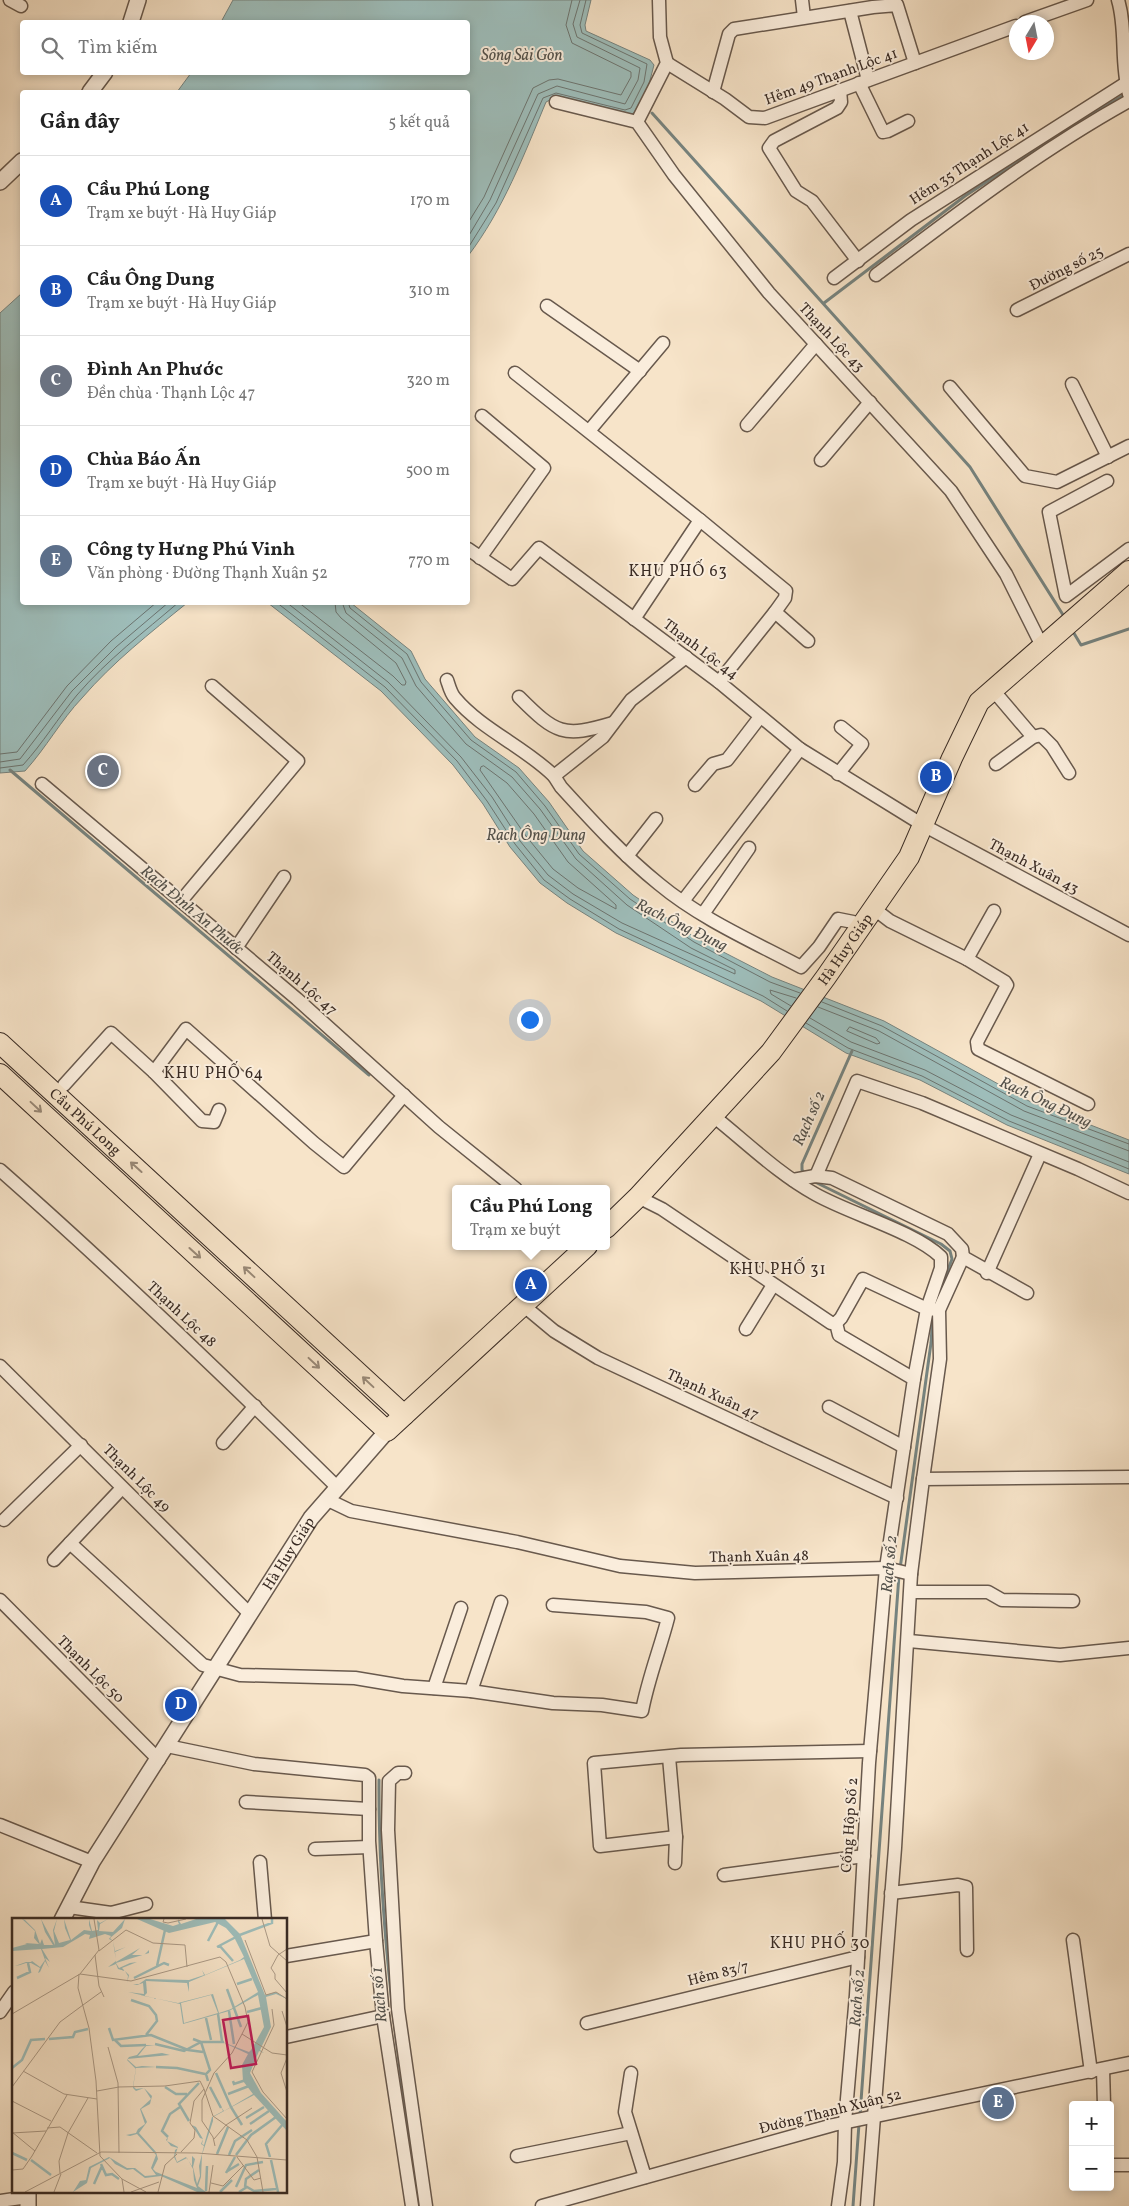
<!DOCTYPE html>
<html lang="vi">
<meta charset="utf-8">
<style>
body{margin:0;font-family:Vollkorn,serif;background:#f6f6f6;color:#222}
.controls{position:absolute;right:15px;bottom:15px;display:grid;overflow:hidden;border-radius:5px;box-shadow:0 2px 8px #0003}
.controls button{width:45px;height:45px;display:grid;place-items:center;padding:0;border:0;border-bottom:1px solid #e0e0e0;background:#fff;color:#222;font:25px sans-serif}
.compass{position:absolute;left:1009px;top:15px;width:45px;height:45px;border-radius:50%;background:#fff;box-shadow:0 2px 8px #0003;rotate:190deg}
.you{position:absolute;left:529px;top:1019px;width:18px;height:18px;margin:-12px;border:4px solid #fff;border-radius:50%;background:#1a73e8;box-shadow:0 0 0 8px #1a73e833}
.badge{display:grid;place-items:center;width:32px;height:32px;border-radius:50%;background:#0f766e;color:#fff;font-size:16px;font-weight:700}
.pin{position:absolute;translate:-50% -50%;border:2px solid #fff;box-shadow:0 1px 5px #0006}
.popup{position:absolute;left:452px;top:1185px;width:158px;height:65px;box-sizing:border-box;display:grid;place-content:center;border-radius:5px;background:#fff;filter:drop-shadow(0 1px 4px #0005);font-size:16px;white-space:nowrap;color:#767676}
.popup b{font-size:19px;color:#222}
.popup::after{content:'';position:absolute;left:50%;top:100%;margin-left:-10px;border:10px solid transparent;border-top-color:#fff}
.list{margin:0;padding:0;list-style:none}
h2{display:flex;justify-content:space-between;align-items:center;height:65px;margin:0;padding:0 20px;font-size:21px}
h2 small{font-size:16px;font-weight:400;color:#767676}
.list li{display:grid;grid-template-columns:32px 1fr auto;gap:15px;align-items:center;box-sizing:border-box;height:90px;padding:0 20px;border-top:1px solid #e0e0e0}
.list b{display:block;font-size:19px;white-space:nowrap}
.list p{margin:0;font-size:16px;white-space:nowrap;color:#767676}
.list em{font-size:16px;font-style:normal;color:#767676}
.icon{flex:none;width:28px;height:28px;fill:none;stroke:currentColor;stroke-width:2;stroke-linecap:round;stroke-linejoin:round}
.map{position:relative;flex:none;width:1129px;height:2206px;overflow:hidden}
.search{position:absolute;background:#fff;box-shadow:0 2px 8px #0003;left:20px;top:20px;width:450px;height:55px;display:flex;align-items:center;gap:12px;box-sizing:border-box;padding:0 18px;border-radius:5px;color:#767676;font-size:19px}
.panel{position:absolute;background:#fff;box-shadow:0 2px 8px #0003;left:20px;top:90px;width:450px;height:515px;border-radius:5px}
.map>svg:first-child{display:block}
.water{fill:#9ebebb;stroke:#76837f}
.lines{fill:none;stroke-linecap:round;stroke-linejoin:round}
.shore{stroke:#6c7470;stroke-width:1}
.stream{stroke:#76837f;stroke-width:3}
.minor-casing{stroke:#68594d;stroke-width:15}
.tertiary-casing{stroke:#68594d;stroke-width:18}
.primary-casing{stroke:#392b24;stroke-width:22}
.minor{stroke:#faeddc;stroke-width:12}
.tertiary{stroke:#faeddc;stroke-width:15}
.primary{stroke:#f7e4c9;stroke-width:20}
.oneway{stroke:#988876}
.labels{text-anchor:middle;stroke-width:4;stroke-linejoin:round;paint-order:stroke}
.street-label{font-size:15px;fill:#392b24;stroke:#faeddc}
.water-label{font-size:16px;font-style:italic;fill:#52504a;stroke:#faeddc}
.neighbourhood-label{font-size:16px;letter-spacing:1px;fill:#392b24;stroke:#faeddc}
.inset-river{fill:none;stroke:#9ebebb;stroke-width:2.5}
.inset-road{fill:none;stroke:#ab9a87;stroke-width:1}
.view{fill:#c2185b;fill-opacity:0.15;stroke:#c2185b;stroke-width:2.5}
.inset-edge{fill:none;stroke:#392b24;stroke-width:2.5}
</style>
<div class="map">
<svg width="1129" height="2206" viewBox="0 0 1129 2206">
<rect width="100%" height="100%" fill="#f7e4c9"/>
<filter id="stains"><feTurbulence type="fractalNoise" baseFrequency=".004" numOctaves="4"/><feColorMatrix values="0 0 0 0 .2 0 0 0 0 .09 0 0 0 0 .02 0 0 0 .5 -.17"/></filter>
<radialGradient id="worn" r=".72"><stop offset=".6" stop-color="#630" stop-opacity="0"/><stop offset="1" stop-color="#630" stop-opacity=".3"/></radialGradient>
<g class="water">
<path d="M233,0H591L585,25L586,31L650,60L654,65L649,84L634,113L625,116L556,97L546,102C524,155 503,210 468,256V92H177L191,73L468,72V22H221Z"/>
<path d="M22,293V602L187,603C150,633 113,662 82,698C61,720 46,748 25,771L0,773V313Z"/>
<polygon points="268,603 351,603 411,651 425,679 475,737 519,768 549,802 583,851 633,895 696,938 772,977 884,1021 1029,1101 1129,1140 1129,1174 1007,1125 920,1080 846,1053 761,1001 616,933 567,903 540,883 510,847 483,804 453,765 381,691"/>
</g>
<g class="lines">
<g class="shore">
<polyline points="468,223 484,197 533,88 549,80 558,79 621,95 631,77 631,72 572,43 566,25 572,0"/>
<polyline points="468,237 490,200 538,94 557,86 625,104 638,80 640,68 577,37 573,24 580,0"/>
<polyline points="468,248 496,203 543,98 556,93 625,110 631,108 644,82 647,64 582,33 580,25 586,0"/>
<polyline points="276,602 385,687 457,761 487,801 515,844 544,880 570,899 619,929 763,996 787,1011"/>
<polyline points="286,602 388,682 461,757 492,797 520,841 548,875 573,894 622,923 735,974 735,970 691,948 627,905 576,859 540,809 512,777 466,744 416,686 402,658 346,613 342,602"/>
<polyline points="298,602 393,676 402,685 405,685 406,682 396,663 341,618 336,612 335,602"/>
<polyline points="348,602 350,608 407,654 421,682 471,740 516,772 545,806 579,854 630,899 694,942 770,982 800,993"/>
<polyline points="0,754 17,752 67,686 111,641 157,602"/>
<polyline points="0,762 20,759 72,691 116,647 169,602"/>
<polygon points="484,766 507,783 534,814 568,862 616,905 616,909 578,888 553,869 526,836 480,770 481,767"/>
<path d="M0,768L23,765C43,743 58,718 77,695C107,660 144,632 179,602"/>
<polyline points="822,1002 882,1026 1027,1106 1129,1144"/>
<polyline points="791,1006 771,994 770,990 796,998"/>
<polyline points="818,1007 879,1031 1024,1111 1129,1151"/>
<polyline points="810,1018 851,1042 925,1070 1011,1115 1129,1162"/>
<polyline points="806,1023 848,1048 922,1076 1009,1121 1129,1169"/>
<polygon points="850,1027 876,1038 880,1043 877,1044 847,1031"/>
</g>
<g class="stream">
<polyline points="652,113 970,467 1065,618"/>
<polyline points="824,303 965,196 1047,142 1127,93"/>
<polyline points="1072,630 1081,645 1129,629"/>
<polyline points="10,770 369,1075"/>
<polyline points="807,1175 802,1170 802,1164 852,1051"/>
<polyline points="813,1181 941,1244 950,1251 952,1259 936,1302"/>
<polyline points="900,1569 931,1343 933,1313"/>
<path d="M379,1780C378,1924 399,2064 418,2206"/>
<polyline points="860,2115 899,1575"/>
<polyline points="853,2206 859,2124"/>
</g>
<g class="minor-casing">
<g id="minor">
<polyline points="10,0 21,6"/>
<polyline points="802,0 804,17"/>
<path d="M1118,0C1127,30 1120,63 1129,94"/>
<polyline points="850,11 868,80"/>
<polyline points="1025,22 1087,0"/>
<polyline points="667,63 725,99 749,117 765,118 1016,26"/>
<polyline points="859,83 883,132 888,131 908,121"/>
<polyline points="840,90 841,102 837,108 774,141 769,148 796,191 812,201 858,261"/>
<polyline points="713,92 729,34 734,29 873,7 897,5 915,63"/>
<polyline points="556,102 637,122 674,175 769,293 951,491 1006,574 1042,646"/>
<polyline points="637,122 667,63 660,37 659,0"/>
<path d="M876,275C958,213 1039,151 1129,101"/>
<polyline points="834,278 911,220 1126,83"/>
<polyline points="547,306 640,371"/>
<polyline points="1017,310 1129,254"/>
<polyline points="515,373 700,520 634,619"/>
<polyline points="1072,384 1108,457"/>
<polyline points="950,387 1025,476 1057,482 1129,446"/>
<polyline points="747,425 816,344"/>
<polyline points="589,431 663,343"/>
<polyline points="821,460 870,402"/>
<polyline points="1107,481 1049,512 1066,596 1129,549"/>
<polyline points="700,520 786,591 785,598 775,612"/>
<polyline points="468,549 512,579 539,548 719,682 800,749 923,825 1129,935"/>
<polyline points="480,558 544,468 482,416"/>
<path d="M686,657L631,700L603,737L554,776L561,787C592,821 623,855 659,884C701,919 754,942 801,967L819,947L838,919L853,922L858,929"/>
<path d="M447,680C449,686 451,694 455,698C482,730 525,747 554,776"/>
<polyline points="719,682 775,612 808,641"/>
<polyline points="993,690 1033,737"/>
<path d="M519,697C556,734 563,738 613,723"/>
<polyline points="996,764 1033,737 1041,735 1052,746 1069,773"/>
<polyline points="838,774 862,744 841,727"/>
<polyline points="42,784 297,999 439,1127 516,1189"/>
<polyline points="695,785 713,764 727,760 760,717"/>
<polyline points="627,856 656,819"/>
<polyline points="181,901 298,761 212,686"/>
<polyline points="683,901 800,749"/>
<polyline points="873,908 890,921 967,959 994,911"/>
<polyline points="703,914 749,848"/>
<polyline points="236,948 284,877"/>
<polyline points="967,959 1005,982 1007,985 977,1042 978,1049 1088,1104"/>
<polyline points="64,1085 111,1033 154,1072"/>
<polyline points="219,1110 214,1122 202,1121 154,1072 186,1029 314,1143 344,1167 404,1095"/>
<path d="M712,1115C745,1141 777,1173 815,1194C850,1214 914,1231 941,1257V1268L927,1309L914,1379"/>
<path d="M0,1170C116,1272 227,1379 337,1487"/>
<polyline points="816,1176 857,1081 922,1103 1078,1169 1129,1193"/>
<polyline points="793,1180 815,1176 832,1178 948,1234 962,1249 963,1257"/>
<polyline points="638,1197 662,1209 831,1323 836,1323 841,1318 863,1279 927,1309 939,1310"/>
<polyline points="963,1257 1027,1293"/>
<polyline points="987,1273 1040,1154"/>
<polyline points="524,1306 554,1331 598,1358 897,1498"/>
<polyline points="836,1323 839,1335 914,1379 886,1568 869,1763 856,1995 845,2122 844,2162 838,2206"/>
<polyline points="746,1329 773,1285"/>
<polyline points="0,1366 250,1614"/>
<polyline points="829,1407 904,1447"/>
<polyline points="223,1443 255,1406"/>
<polyline points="923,1479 940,1359 939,1310 963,1257"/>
<polyline points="326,1499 351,1511 517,1542 620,1566 695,1573 886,1568 911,1574"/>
<polyline points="4,1520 81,1445"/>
<path d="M70,1543L203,1665L240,1675L355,1678L403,1686L471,1691L553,1703L602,1705L642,1711C648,1679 660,1649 668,1618L646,1612L553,1605"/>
<polyline points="54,1560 122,1488"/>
<polyline points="911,1592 988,1592 1002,1600 1073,1601"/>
<polyline points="0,1600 159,1760"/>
<polyline points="909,1641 1060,1655 1129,1648"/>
<polyline points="434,1688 461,1608"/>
<polyline points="471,1691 501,1602"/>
<polyline points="167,1746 254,1764 365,1775 369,1778 369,1841 376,1941 383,2016 412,2206"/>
<polyline points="669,1757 676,1837 675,1863"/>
<polyline points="405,1773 398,1773 389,1781 388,1830 398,2009 426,2206"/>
<polyline points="246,1802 369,1809"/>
<polyline points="0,1825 92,1862"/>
<polyline points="676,1837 600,1846 594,1763 681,1755 870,1751"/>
<polyline points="315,1849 369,1847"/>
<polyline points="260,1862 265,1920"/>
<polyline points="724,1875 864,1856"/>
<polyline points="891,1893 958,1885 966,1887 967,1950"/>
<polyline points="69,1907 111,1913 146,1904"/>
<polyline points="1073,1940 1091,2072"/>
<polyline points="286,1956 376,1941"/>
<polyline points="0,2012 14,1992"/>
<polyline points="587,2023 858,1957"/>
<polyline points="286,2037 383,2016"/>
<polyline points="1103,2069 1104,2105"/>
<polyline points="631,2073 625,2112 645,2177"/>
<polyline points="517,2156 631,2133"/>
<polyline points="1110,2165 1129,2165"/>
<polyline points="0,2201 28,2197"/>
<polyline points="542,2206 833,2125 1129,2063"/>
<polyline points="867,2206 895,1848 911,1574 923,1479 1129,1477"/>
</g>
</g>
<g class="tertiary-casing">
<g id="tertiary">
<polyline points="131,22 138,0"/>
<polyline points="90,92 105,72"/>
<polyline points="0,182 22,161"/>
<path id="s1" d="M62,1920L92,1862L311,1518L387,1431"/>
<polyline points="28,2192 28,2206"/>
</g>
</g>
<g class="primary-casing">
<g id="primary">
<path id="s2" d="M0,1043L404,1415"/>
<polyline points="0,1074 387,1431 587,1246"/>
<path id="s3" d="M606,1228L638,1197L771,1052L826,977L909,857L952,758L979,702L1129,571"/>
</g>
</g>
<use href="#minor" class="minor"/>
<use href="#tertiary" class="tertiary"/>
<use href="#primary" class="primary"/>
</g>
<defs><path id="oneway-shaft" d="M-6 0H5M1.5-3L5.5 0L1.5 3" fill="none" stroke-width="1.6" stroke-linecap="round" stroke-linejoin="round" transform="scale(1.25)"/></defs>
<g class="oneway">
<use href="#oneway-shaft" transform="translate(36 1107) rotate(43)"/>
<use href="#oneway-shaft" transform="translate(136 1167) rotate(-138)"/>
<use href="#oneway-shaft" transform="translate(195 1253) rotate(42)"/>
<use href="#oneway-shaft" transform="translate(249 1272) rotate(-137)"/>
<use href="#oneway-shaft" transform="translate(314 1363) rotate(43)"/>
<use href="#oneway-shaft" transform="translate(368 1382) rotate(-137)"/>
</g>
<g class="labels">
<g class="street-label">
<text transform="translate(831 76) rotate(-20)" y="5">Hẻm 49 Thạnh Lộc 41</text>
<text transform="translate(969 163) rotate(-33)" y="5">Hẻm 35 Thạnh Lộc 41</text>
<text transform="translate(1066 268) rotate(-27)" y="5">Đường số 25</text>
<text transform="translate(832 337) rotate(47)" y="5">Thạnh Lộc 43</text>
<text transform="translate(701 649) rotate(37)" y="5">Thạnh Lộc 44</text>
<text transform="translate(1034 866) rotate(28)" y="5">Thạnh Xuân 43</text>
<text dy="5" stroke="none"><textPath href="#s3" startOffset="368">Hà Huy Giáp</textPath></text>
<text transform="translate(302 983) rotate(41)" y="5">Thạnh Lộc 47</text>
<text dy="5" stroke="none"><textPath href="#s2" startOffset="116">Cầu Phú Long</textPath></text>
<text transform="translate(182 1314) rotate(43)" y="5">Thạnh Lộc 48</text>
<text transform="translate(713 1394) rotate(25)" y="5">Thạnh Xuân 47</text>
<text transform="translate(137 1478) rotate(45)" y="5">Thạnh Lộc 49</text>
<text dy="5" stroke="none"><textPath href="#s1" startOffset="431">Hà Huy Giáp</textPath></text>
<text transform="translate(759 1556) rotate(-1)" y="5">Thạnh Xuân 48</text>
<text transform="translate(91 1669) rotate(45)" y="5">Thạnh Lộc 50</text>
<text transform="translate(849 1825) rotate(-86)" y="5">Cống Hộp Số 2</text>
<text transform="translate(718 1973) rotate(-14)" y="5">Hẻm 83/7</text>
<text transform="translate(830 2111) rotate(-14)" y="5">Đường Thạnh Xuân 52</text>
</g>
<g class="water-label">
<text x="522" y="60">Sông Sài Gòn</text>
<text x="536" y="840">Rạch Ông Dung</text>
<text transform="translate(193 909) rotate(40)" y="6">Rạch Đình An Phước</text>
<text transform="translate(682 924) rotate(26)" y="6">Rạch Ông Đụng</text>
<text transform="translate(1046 1101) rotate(25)" y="6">Rạch Ông Đụng</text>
<text transform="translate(808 1118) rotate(-66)" y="6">Rạch số 2</text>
<text transform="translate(888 1564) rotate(-85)" y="6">Rạch số 2</text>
<text transform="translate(378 1995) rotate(-95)" y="6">Rạch số 1</text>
<text transform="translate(856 1998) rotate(-86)" y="6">Rạch số 2</text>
</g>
<g class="neighbourhood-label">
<text x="678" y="576">KHU PHỐ 63</text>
<text x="214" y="1078">KHU PHỐ 64</text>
<text x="778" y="1274">KHU PHỐ 31</text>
<text x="820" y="1948">KHU PHỐ 30</text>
</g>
</g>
<g transform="translate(12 1918)">
<rect width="275" height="275" fill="#f7e4c9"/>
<path d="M10,1L13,2L23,12L28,26L30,21L32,27H41L33,14L29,1L43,27L41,12L45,1L42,13L47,25L58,22L53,10L52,1L59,22L72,12L79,13L77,7V1L80,13L86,12L85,2L88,5L96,1L88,6L87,13L101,14L113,1L110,10L98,20L101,23L103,33L114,29L103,34L104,44L128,30L120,37H132L137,32V35L104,45L107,50L118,45L125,44L110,50L117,57L115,65L116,58L113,53L106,51L104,46L99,48L96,49L104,43L101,23L97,21L99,18L93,16L77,21L78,17L73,16L51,29L30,31L38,44L33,40L37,50L33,43L28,54L26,55L28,50L19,45H14L8,47L3,48L14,44H19L20,43L28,49L33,42L29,31L0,33V30L15,26L13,25L0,14L13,25L27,26L22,20L23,13ZM125,1H138L161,8L167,6L166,4V1L169,6L184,1H213L228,16L253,77L264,74L275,81L264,76L254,79L259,109L248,132L252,135L247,133L238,155L249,175L275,204V213L242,177L201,199V203L190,237L189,259L186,268L194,274H185L149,258L133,260L121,251L115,252L103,246L98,240L79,250L75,265L61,274L68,263L74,262L77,249L97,239L115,250H123L133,258L144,257L139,250L144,237L125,216L118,218L114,217L124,215L126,211L133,206L128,191L139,181L132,170L124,173L121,170L124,151L115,142L117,139L125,137L130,131L134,127H143L134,128L126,138L150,135L158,137L115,141L124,149L130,148L145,149L124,150L121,168L124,171L132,170L140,178L138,186L129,191L135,204L127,215L144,234L146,241L141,251L144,254L185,270L182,262L181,251L175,240L165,245L162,239L163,232L166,230L159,228L155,223L154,222L156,219L155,223L166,229L163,238L165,244L174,239L180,248V238L183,241L181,249L185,266L188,258L187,248L192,228L189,226L191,221L188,220L180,207L184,209L191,221L190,226L192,227L200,199L211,193L209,189L212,193L241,176L231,163L230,147L236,136L208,123L237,134L239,132L252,109L246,77L217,93L171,106L168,86L116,74L132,76L131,65L125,67L121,66H127L134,61L177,62L192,57L190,52L193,57L228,42L232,39L222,19L214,10L203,4L157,15ZM232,41L246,74L219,91L207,95L201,76L166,85L132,78L135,75L134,63L175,65L177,74V64ZM199,77L206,95L172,105L169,85Z" fill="#9ebebb" fill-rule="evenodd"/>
<path class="inset-river" d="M225,18L260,5V1M196,23L206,4M207,27L221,43M205,29L224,19M145,48L153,12M5,60L18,54L16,45M122,60L152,45L157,47M225,66L240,61M215,71L229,109M119,82L137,88L144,97L145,103L134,117M217,93L222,126M235,94L250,90M206,96L210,123M194,100L199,122M97,110L101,122L139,117L176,132L191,134M37,121L61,119L63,114L76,111M181,121L189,124L198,152L194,156L196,163M103,122L109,128L134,127M143,126L172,133L189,124H212M144,149L165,150L193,156M0,150L10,142L19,122L33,121M204,155L219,189M221,163L222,166L234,162M153,169L164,176H175M198,169L209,190M216,176L237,168M219,189L230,207M234,200L252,189M177,203L167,186L187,165M238,206L257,193M156,219L150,213L158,196L168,189M0,235L15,242M205,236L216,209M217,237L223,223L240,212M224,237L239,217L264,199M258,239L254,226L271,206M19,242L39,257M259,242L266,274M89,246L94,257L100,256L107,261M214,254L227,246M214,255L223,239M82,266L90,248M224,269L234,247L251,244M233,269L234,261L247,252M194,273L195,248M208,274L220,262M227,274L235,269L242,273L264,271"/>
<path class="inset-road" d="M152,1L151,4L156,5L174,1M250,1L258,28L275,43M233,22L254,77L264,74L275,81M141,25L173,27L175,49M87,33L114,12L141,25M83,37L87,68L92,79M67,56L66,70L77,110L84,163L88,238L110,261L112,274M68,56L119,63L208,39L214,44L233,89L236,104L230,116M275,75L263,61V56L259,50L266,37L275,31M71,87L89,74M260,91L262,107L240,154L251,174L275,201M270,93L275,109M0,96L68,56L87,32L82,1M96,129L106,165L107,235M275,140L269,155L275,174M11,153L52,176L85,181M0,169L48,104L71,87M106,169L153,168L188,163L192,171M85,173L107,169M0,183L39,203M35,210L48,209L85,235M0,214L23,233M0,215L34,213M202,221L214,207L240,190M203,228L201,219L190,203V182L202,155L220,135L230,116L260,135L275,137M169,234L182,220L183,212L178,205L182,183L192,171L201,198L235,222L245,239M225,239L242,262L249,260M245,239L251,274M0,252L11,251L20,238L55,177M48,255L47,243L56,215L76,180M110,261L134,274M199,265L211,268L232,247M13,274L89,234L185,235L275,242M42,274L49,256M119,274L147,264M146,274L153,247L165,236M197,274L201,247"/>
<path class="view" d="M236,98L244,146L219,150L211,102Z"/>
<rect width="275" height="275" class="inset-edge"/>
</g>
<rect width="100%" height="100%" filter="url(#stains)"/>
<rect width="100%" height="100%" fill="url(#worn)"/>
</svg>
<div class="controls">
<button>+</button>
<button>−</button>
</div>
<svg class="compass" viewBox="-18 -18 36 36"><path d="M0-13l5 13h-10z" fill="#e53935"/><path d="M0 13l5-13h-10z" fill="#767676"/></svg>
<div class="you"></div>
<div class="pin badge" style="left:531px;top:1285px;background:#1a4fb4">A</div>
<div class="popup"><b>Cầu Phú Long</b>Trạm xe buýt</div>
<div class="pin badge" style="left:936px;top:777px;background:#1a4fb4">B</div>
<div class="pin badge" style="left:103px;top:771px;background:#6b7280">C</div>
<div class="pin badge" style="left:181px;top:1705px;background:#1a4fb4">D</div>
<div class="pin badge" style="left:998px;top:2103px;background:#5c6f8a">E</div>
<div class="search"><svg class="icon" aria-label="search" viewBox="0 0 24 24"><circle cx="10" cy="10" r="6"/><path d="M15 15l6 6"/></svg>Tìm kiếm</div>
<section class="panel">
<h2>Gần đây<small>5 kết quả</small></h2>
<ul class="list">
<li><span class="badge" style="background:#1a4fb4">A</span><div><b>Cầu Phú Long</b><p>Trạm xe buýt · Hà Huy Giáp</p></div><em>170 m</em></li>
<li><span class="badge" style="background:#1a4fb4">B</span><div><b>Cầu Ông Dung</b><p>Trạm xe buýt · Hà Huy Giáp</p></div><em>310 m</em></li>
<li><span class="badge" style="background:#6b7280">C</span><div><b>Đình An Phước</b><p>Đền chùa · Thạnh Lộc 47</p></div><em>320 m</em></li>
<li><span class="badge" style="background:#1a4fb4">D</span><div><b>Chùa Báo Ấn</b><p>Trạm xe buýt · Hà Huy Giáp</p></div><em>500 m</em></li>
<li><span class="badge" style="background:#5c6f8a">E</span><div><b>Công ty Hưng Phú Vinh</b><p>Văn phòng · Đường Thạnh Xuân 52</p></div><em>770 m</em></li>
</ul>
</section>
</div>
